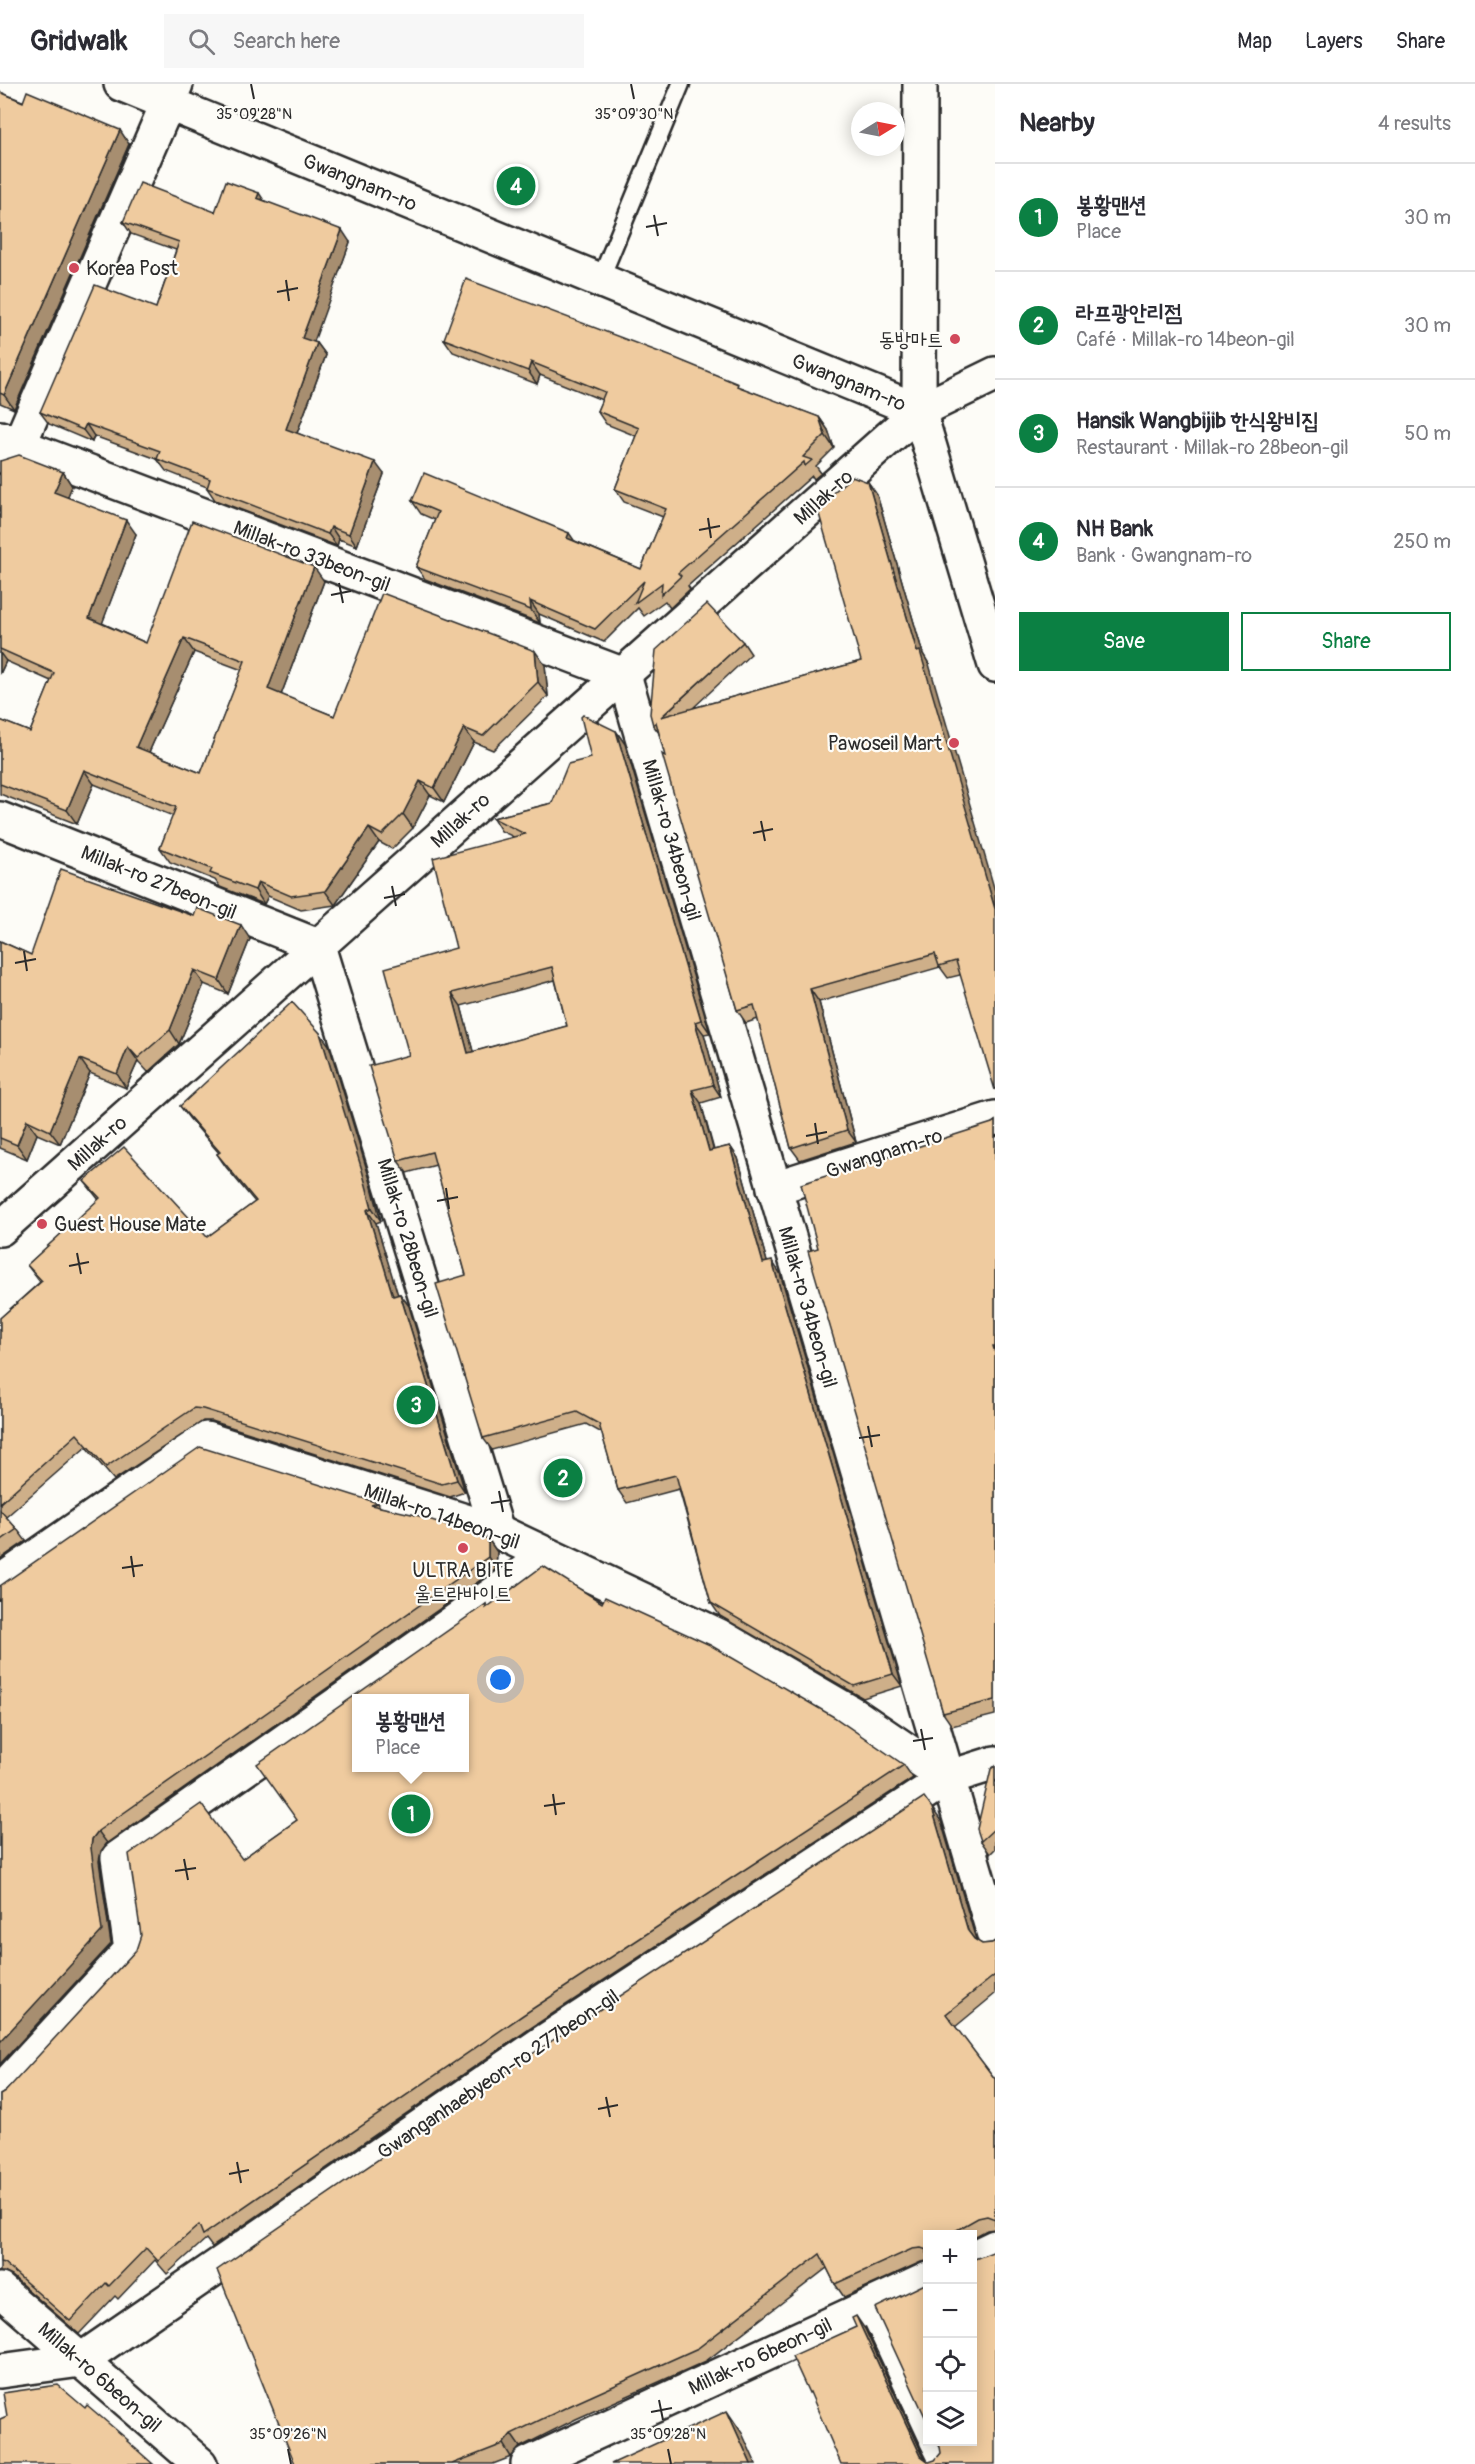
<!DOCTYPE html>
<meta charset="utf-8">
<style>
body{margin:0;font-family:Pangolin,"Poor Story",sans-serif;background:#f7f7f7;color:#2b2b33}
.controls{position:absolute;right:18px;bottom:18px;display:grid;overflow:hidden;border-radius:0px;box-shadow:0 3px 15px #0003}
.controls button{width:54px;height:54px;display:grid;place-items:center;padding:0;border:0;border-bottom:2px solid #e1e1e2;background:#fff;color:#2b2b33;font:30px sans-serif}
.compass{position:absolute;left:851px;top:18px;width:54px;height:54px;border-radius:50%;background:#fff;box-shadow:0 3px 15px #0003;rotate:80deg}
.you{position:absolute;left:501px;top:1596px;width:21px;height:21px;margin:-15px;border:4px solid #fff;border-radius:50%;background:#1a73e8;box-shadow:0 0 0 9px #1a73e833}
.badge{display:grid;place-items:center;width:39px;height:39px;border-radius:50%;background:#0b8043;color:#fff;font-size:20px;font-weight:700}
.pin{position:absolute;translate:-50% -50%;border:3px solid #fff;box-shadow:0 2px 6px #0006}
.popup{position:absolute;left:352px;top:1610px;width:117px;height:78px;box-sizing:border-box;display:grid;place-content:center;border-radius:0px;background:#fff;filter:drop-shadow(0 2px 4px #0005);font-size:20px;white-space:nowrap;color:#7c7c81}
.popup b{font-size:22px;color:#2b2b33}
.popup::after{content:'';position:absolute;left:50%;top:100%;margin-left:-12px;border:12px solid transparent;border-top-color:#fff}
.list{margin:0;padding:0;list-style:none}
h2{display:flex;justify-content:space-between;align-items:center;height:78px;margin:0;padding:0 24px;font-size:26px}
h2 small{font-size:20px;font-weight:400;color:#7c7c81}
.list li{display:grid;grid-template-columns:39px 1fr auto;gap:18px;align-items:center;box-sizing:border-box;height:108px;padding:0 24px;border-top:2px solid #e1e1e2}
.list b{display:block;font-size:22px;white-space:nowrap}
.list p{margin:0;font-size:20px;white-space:nowrap;color:#7c7c81}
.list em{font-size:20px;font-style:normal;color:#7c7c81}
.actions{display:flex;gap:12px;padding:18px 24px}
.actions a{flex:1;padding:14px 0;border:2px solid #0b8043;border-radius:0px;text-align:center;font-size:21px;color:#0b8043}
.actions .main{background:#0b8043;color:#fff}
.icon{flex:none;width:33px;height:33px;fill:none;stroke:currentColor;stroke-width:2;stroke-linecap:round;stroke-linejoin:round}
.map{position:relative;flex:none;width:995px;height:2380px;overflow:hidden}
header{display:flex;align-items:center;gap:36px;box-sizing:border-box;height:84px;padding:0 30px;background:#fff;border-bottom:2px solid #e1e1e2}
header strong{font-size:28px}
nav{display:flex;gap:33px;margin-inline-start:auto;font-size:21px}
.search{width:420px;height:54px;background:#f7f7f7;display:flex;align-items:center;gap:15px;box-sizing:border-box;padding:0 21px;border-radius:0px;color:#7c7c81;font-size:22px}
main{display:flex}
aside{flex:1;background:#fff}
.map>svg:first-child{display:block}
.lines{fill:none;stroke-linecap:round;stroke-linejoin:round}
.lane-casing{stroke:#2b2b2b;stroke-width:21}
.street-casing{stroke:#2b2b2b;stroke-width:38}
.secondary-casing{stroke:#2b2b2b;stroke-width:38}
.lane{stroke:#fdfcf7;stroke-width:16}
.street{stroke:#fdfcf7;stroke-width:33}
.secondary{stroke:#fdfcf7;stroke-width:33}
.wall{fill:#ceaf89;stroke:#2b2b2b;stroke-width:1.5;fill-rule:evenodd}
.shaded-wall{fill:#a78e6f;stroke:#2b2b2b;stroke-width:1.5}
.building{fill:#efcb9f;stroke:#2b2b2b;stroke-width:1.5;fill-rule:evenodd}
.ticks{fill:none;stroke:#2b2b2b;stroke-width:2}
.poi-dot{fill:#d1495b;stroke:#fdfcf7;stroke-width:2}
.labels{text-anchor:middle;stroke-width:4.5;stroke-linejoin:round;paint-order:stroke}
.street-label{font-size:20px;fill:#2b2b2b;stroke:#fdfcf7}
.poi-label{font-size:20px;fill:#2b2b2b;stroke:#fdfcf7;text-anchor:start}
.ticks-label{font-size:15px;text-anchor:middle;fill:#2b2b2b;stroke:#fdfcf7;stroke-width:4.5;stroke-linejoin:round;paint-order:stroke}
</style>
<header>
<strong>Gridwalk</strong>
<div class="search"><svg class="icon" aria-label="search" viewBox="0 0 24 24"><circle cx="10" cy="10" r="6"/><path d="M15 15l6 6"/></svg>Search here</div>
<nav><a>Map</a><a>Layers</a><a>Share</a></nav>
</header>
<main>
<div class="map">
<svg width="995" height="2380" viewBox="0 0 995 2380">
<rect width="100%" height="100%" fill="#fdfcf7"/>
<filter id="ink" filterUnits="userSpaceOnUse"><feTurbulence type="fractalNoise" baseFrequency=".0167" numOctaves="2"/><feDisplacementMap in="SourceGraphic" scale="12" xChannelSelector="R" yChannelSelector="G"/><feConvolveMatrix kernelMatrix="1 2 1 2 8 2 1 2 1" color-interpolation-filters="sRGB"/></filter>
<g filter="url(#ink)">
<g class="lines">
<g class="lane-casing">
<g id="lane">
<polyline points="600,196 681,0"/>
<polyline points="866,2223 928,2356"/>
<polyline points="928,2358 939,2380"/>
</g>
</g>
<g class="street-casing">
<g id="street">
<polyline points="919,327 920,0"/>
<polyline points="0,354 624,591 995,1854"/>
<polyline points="1,372 19,361 176,0"/>
<polyline points="0,735 318,862 497,1447"/>
<polyline points="774,1104 995,1034"/>
<polyline points="0,1498 206,1355 497,1447 719,1552 853,1630 947,1694"/>
<polyline points="0,2008 131,1866 118,1774 548,1472"/>
<polyline points="972,2174 995,2163"/>
<polyline points="0,2206 200,2380"/>
<polyline points="0,2287 81,2276 542,1959 947,1694 995,1679"/>
<polyline points="528,2380 928,2195"/>
</g>
</g>
<g class="secondary-casing">
<g id="secondary">
<polyline points="121,0 919,327"/>
<polyline points="919,327 995,581"/>
<polyline points="0,1145 919,327 995,290"/>
</g>
</g>
<use href="#lane" class="lane"/>
<use href="#street" class="street"/>
<use href="#secondary" class="secondary"/>
</g>
<g class="wall">
<polygon points="0,8 129,60 14,325 0,319"/>
<polygon points="264,117 350,158 313,258 317,259 326,271 297,349 384,390 357,462 339,455 337,462 215,416 207,404 207,403 166,387 157,375 94,352 92,358 49,340 40,328 156,224 176,166 131,150 123,138 215,128"/>
<polygon points="444,255 741,304 819,333 828,346 834,364 816,382 821,389 814,395 812,392 688,502 690,505 670,524 665,517 644,532 638,524 604,558 539,530 540,539 425,495 416,483 435,436 421,430 412,417 575,457 641,485 663,433 624,418 615,405 636,352 606,340 597,327 602,316 540,291 537,300 453,268"/>
<path d="M0,377L63,388L72,402L67,413L136,450L102,539L146,559L324,497L281,611L334,632L545,581L548,612L493,666L474,658L444,718L430,711L413,744L392,765L379,758L335,821L301,826L268,812L264,820L220,803L215,796L170,778L160,764L173,732L94,700L77,740L0,710V636L30,648L51,597L6,577L0,590ZM194,568L242,586L201,689L149,668Z"/>
<polygon points="868,398 877,411 923,570 929,580 960,891 948,894 940,883 819,918 856,1058 800,1076 791,1064 758,935 746,939 737,926 659,649 653,641 743,558 751,570 693,624 861,577"/>
<path d="M616,647L625,660L710,949L704,950L721,1013L701,1019L714,1066L730,1062L738,1074L767,1178L780,1189L902,1602L863,1614L720,1532L711,1519L679,1405L627,1419L618,1406L602,1349L586,1340L492,1366L483,1354L466,1191L436,1081L407,1089L398,1077L456,864L514,753L501,747L493,734L552,719L591,674ZM555,896L567,942L473,968L461,922Z"/>
<polygon points="250,855 228,910 204,900 179,960 148,988 138,977 126,1004 90,989 60,1060 37,1050 27,1075 0,1064 0,857 31,871"/>
<polygon points="329,961 371,1099 381,1137 376,1139 397,1210 400,1210 409,1222 465,1408 450,1413 212,1337 203,1337 114,1396 86,1363 6,1433 17,1445 26,1457 0,1475 0,1234 40,1198 27,1181 99,1116 84,1097 207,1153 255,1118 226,1083 217,1070 219,1069 189,1034 180,1022"/>
<polygon points="995,1037 995,1631 952,1642 943,1629 818,1164"/>
<polygon points="378,1419 380,1423 488,1455 497,1468 496,1485 107,1759 101,1767 99,1777 111,1860 0,1980 0,1502"/>
<polygon points="602,1519 904,1681 913,1694 532,1943 212,2163 206,2155 167,2190 155,2176 118,2215 115,2212 79,2250 12,2192 4,2188 0,2188 0,2011 5,2008 242,1775 297,1736 486,1520 487,1522"/>
<polygon points="995,1682 995,1765 990,1770 981,1757"/>
<polygon points="941,1737 976,1857 982,1860 992,1859 995,1857 995,1910 955,1943 995,1995 995,2145 987,2146 972,2154 972,2151 927,2151 927,2177 921,2178 844,2213 835,2200 827,2184 706,2277 576,2335 520,2363 511,2373 493,2380 295,2380"/>
</g>
<g class="shaded-wall">
<polygon points="120,46 129,60 14,325 4,311"/>
<polygon points="259,109 267,121 257,114"/>
<polygon points="342,146 350,158 311,266 302,254"/>
<polygon points="317,259 326,271 294,357 286,345"/>
<polygon points="531,278 540,291 537,300 528,287"/>
<polygon points="819,333 828,346 834,364 825,351"/>
<polygon points="86,340 94,352 92,358 83,346"/>
<polygon points="375,378 384,390 357,462 349,450"/>
<polygon points="63,388 72,402 64,422 54,408"/>
<polygon points="868,398 877,411 923,570 929,580 995,807 995,825 917,568"/>
<polygon points="126,436 136,450 99,548 89,534"/>
<polygon points="331,443 339,455 337,462 328,450"/>
<polygon points="569,449 578,462 567,454"/>
<polygon points="314,483 324,497 278,619 268,605"/>
<polygon points="530,517 539,530 540,539 531,526"/>
<polygon points="184,554 194,568 145,677 136,663"/>
<polygon points="535,567 545,581 548,612 538,598"/>
<polygon points="0,569 6,577 0,590"/>
<polygon points="464,644 474,658 444,718 434,704"/>
<polygon points="616,647 625,660 710,949 701,936"/>
<polygon points="84,686 94,700 77,740 67,726"/>
<polygon points="420,697 430,711 413,744 403,730"/>
<polygon points="369,744 379,758 335,821 325,807"/>
<polygon points="258,798 268,812 264,820 255,806"/>
<polygon points="241,841 250,855 228,910 219,896"/>
<polygon points="194,886 204,900 179,960 170,946"/>
<polygon points="810,905 819,918 856,1058 847,1046"/>
<polygon points="452,909 461,922 477,982 468,969"/>
<polygon points="695,938 704,950 721,1013 713,1001"/>
<polygon points="320,949 329,961 371,1099 381,1137 372,1124"/>
<polygon points="128,963 138,977 126,1004 117,990"/>
<polygon points="80,975 90,989 60,1060 50,1047"/>
<polygon points="692,1006 701,1019 717,1080 709,1067"/>
<polygon points="27,1036 37,1050 27,1075 17,1061"/>
<polygon points="730,1062 738,1074 771,1192 763,1179"/>
<polygon points="367,1126 376,1139 402,1224 393,1212"/>
<polygon points="772,1177 780,1189 902,1602 893,1590"/>
<polygon points="400,1210 409,1222 465,1408 457,1396"/>
<polygon points="488,1455 497,1468 496,1485 488,1473"/>
<polygon points="932,1724 941,1737 977,1859 968,1847"/>
<polygon points="98,1747 107,1759 101,1767 99,1777 111,1860 0,1980 0,1958 91,1764 92,1755"/>
<polygon points="856,2232 865,2245 927,2380 921,2372"/>
<polygon points="727,2327 742,2349 756,2380 751,2380"/>
<polygon points="511,2350 520,2363 511,2373 503,2360"/>
</g>
<g class="building">
<polygon points="27,7 120,46 4,311 0,309 0,8 23,18"/>
<polygon points="226,97 259,109 257,114 342,146 302,254 317,259 286,345 375,378 349,450 331,443 328,450 207,404 210,395 157,375 160,367 86,340 83,346 40,328 95,201 156,224 179,158 123,138 140,99 215,128"/>
<polygon points="466,195 675,274 738,300 737,302 819,333 825,351 803,373 812,376 805,382 804,378 678,489 681,492 661,511 662,499 635,519 644,497 595,545 530,517 531,526 416,483 438,428 412,417 424,389 569,449 567,454 641,485 666,425 615,405 639,344 597,327 605,308 531,278 528,287 444,255"/>
<path d="M19,371L63,388L54,408L126,436L89,534L146,559L192,437L314,483L268,605L334,632L382,509L535,567L538,598L483,652L464,644L434,704L420,697L403,730L382,751L369,744L325,807L291,812L258,798L255,806L210,789L212,785L160,764L176,723L84,686L67,726L0,700V636L30,648L54,589L0,565V377ZM184,554L245,577L201,689L136,663Z"/>
<polygon points="852,392 868,398 917,568 920,567 995,825 995,1006 956,877 939,882 935,870 810,905 847,1046 791,1064 754,921 737,926 662,670 665,672 656,638 653,641 650,630 656,566 707,520 743,558 661,633 861,577 817,423"/>
<path d="M583,631L616,647L701,936L695,938L713,1001L692,1006L709,1067L730,1062L763,1179L772,1177L893,1590L854,1602L711,1519L676,1391L618,1406L599,1340L577,1328L483,1354L436,1200L466,1191L432,1068L398,1077L369,982L409,971L385,884L456,864L433,774L525,750L493,734L552,719L568,680L591,674L581,633ZM552,883L567,942L468,969L452,909Z"/>
<polygon points="61,785 194,832 197,824 241,841 219,896 194,886 170,946 138,974 128,963 117,990 80,975 50,1047 27,1036 17,1061 0,1054 0,857 31,871"/>
<polygon points="292,918 320,949 362,1086 372,1124 367,1126 393,1212 400,1210 457,1396 442,1400 203,1325 194,1324 106,1383 77,1350 0,1419 0,1234 42,1197 27,1181 100,1114 84,1097 124,1063 207,1153 256,1117 217,1070 220,1068 180,1022"/>
<polygon points="995,1037 995,1262 993,1262 995,1269 995,1616 943,1629 808,1167 818,1164 801,1100 992,1039"/>
<polygon points="200,1363 378,1419 371,1421 416,1431 481,1452 488,1455 488,1473 98,1747 92,1755 91,1764 102,1847 0,1958 0,1502"/>
<polygon points="0,1426 17,1445 0,1457"/>
<path d="M543,1482L602,1519L605,1513L710,1561L834,1633L904,1681L523,1931L203,2151L199,2141L158,2177L146,2164L109,2202L106,2199L70,2237L4,2179L0,2178V2011L5,2008L136,1866L141,1851L129,1770L201,1720L242,1775L297,1736L257,1680L486,1520V1524ZM357,1614H465V1683H357Z"/>
<polygon points="995,1682 995,1744 981,1757 977,1745 991,1685"/>
<polygon points="924,1713 932,1724 968,1847 974,1855 982,1860 992,1859 995,1857 995,1891 946,1930 995,1995 995,2135 987,2132 978,2134 948,2151 927,2151 927,2166 921,2164 912,2165 835,2200 820,2170 698,2264 567,2323 511,2350 503,2360 452,2380 295,2380 217,2186 544,1962"/>
<polygon points="995,2167 995,2380 841,2380 810,2308 809,2309 792,2272 856,2243 852,2234 856,2232 921,2372 929,2378 935,2376 941,2369 940,2363 937,2358 972,2358 972,2176"/>
<polygon points="927,2199 927,2337 875,2224"/>
<polygon points="58,2301 85,2324 87,2321 128,2356 127,2357 153,2380 0,2380 0,2335 7,2332 3,2309"/>
<polygon points="727,2327 751,2380 611,2380"/>
</g>
</g>
<path class="ticks" d="M251,0L254,15M631,0L634,15M654,131L658,152M646,143L667,139M286,196L289,217M277,208L298,204M708,434L711,454M699,446L720,442M339,499L343,519M331,511L351,507M761,737L765,757M753,749L773,745M392,802L396,822M384,814L405,810M24,867L27,887M15,879L36,875M815,1039L818,1060M806,1052L827,1048M446,1104L449,1125M437,1117L458,1113M77,1169L81,1190M69,1182L89,1178M868,1342L872,1363M859,1354L880,1351M499,1407L503,1428M491,1419L511,1416M131,1472L134,1493M122,1484L143,1481M921,1645L925,1666M913,1657L933,1654M553,1710L556,1731M544,1722L565,1719M184,1775L188,1796M175,1787L196,1784M606,2013L610,2033M598,2025L618,2021M237,2078L241,2099M229,2090L249,2086M659,2316L663,2336M651,2328L672,2324M288,2365L291,2380M668,2365L671,2380"/>
<g class="poi-dot">
<circle cx="74" cy="184" r="6"/>
<circle cx="955" cy="255" r="6"/>
<circle cx="954" cy="659" r="6"/>
<circle cx="42" cy="1140" r="6"/>
<circle cx="463" cy="1464" r="6"/>
</g>
<g class="labels">
<g class="street-label">
<text transform="translate(360 98) rotate(22)" y="7">Gwangnam-ro</text>
<text transform="translate(849 298) rotate(22)" y="7">Gwangnam-ro</text>
<text transform="translate(823 413) rotate(-42)" y="7">Millak-ro</text>
<text transform="translate(312 472) rotate(21)" y="7">Millak-ro 33beon-gil</text>
<text transform="translate(460 736) rotate(-42)" y="7">Millak-ro</text>
<text transform="translate(672 756) rotate(74)" y="7">Millak-ro 34beon-gil</text>
<text transform="translate(159 798) rotate(22)" y="7">Millak-ro 27beon-gil</text>
<text transform="translate(97 1059) rotate(-42)" y="7">Millak-ro</text>
<text transform="translate(884 1069) rotate(-18)" y="7">Gwangnam-ro</text>
<text transform="translate(408 1154) rotate(73)" y="7">Millak-ro 28beon-gil</text>
<text transform="translate(808 1223) rotate(74)" y="7">Millak-ro 34beon-gil</text>
<text transform="translate(442 1432) rotate(19)" y="7">Millak-ro 14beon-gil</text>
<text transform="translate(498 1990) rotate(-34)" y="7">Gwanganhaebyeon-ro 277beon-gil</text>
<text transform="translate(760 2272) rotate(-25)" y="7">Millak-ro 6beon-gil</text>
<text transform="translate(100 2293) rotate(41)" y="7">Millak-ro 6beon-gil</text>
</g>
<g class="poi-label">
<text x="86" y="191">Korea Post</text>
<text x="943" y="262" text-anchor="end">동방마트</text>
<text x="942" y="666" text-anchor="end">Pawoseil Mart</text>
<text x="54" y="1147">Guest House Mate</text>
<text x="463" y="1493" text-anchor="middle">ULTRA BITE<tspan x="463" dy="23">울트라바이트</tspan></text>
</g>
</g>
<g class="ticks-label">
<text x="254" y="35">35°09'28"N</text>
<text x="634" y="35">35°09'30"N</text>
<text x="288" y="2355">35°09'26"N</text>
<text x="668" y="2355">35°09'28"N</text>
</g>
</svg>
<div class="controls">
<button>+</button>
<button>−</button>
<button><svg class="icon" aria-label="locate" viewBox="0 0 24 24"><circle cx="12" cy="12" r="6"/><path d="M12 2v4M12 18v4M2 12h4M18 12h4"/></svg></button>
<button><svg class="icon" aria-label="layers" viewBox="0 0 24 24"><path d="M12 4l9 5-9 5-9-5zM3 14l9 5 9-5"/></svg></button>
</div>
<svg class="compass" viewBox="-18 -18 36 36"><path d="M0-13l5 13h-10z" fill="#e53935"/><path d="M0 13l5-13h-10z" fill="#7c7c81"/></svg>
<div class="you"></div>
<div class="pin badge" style="left:411px;top:1730px">1</div>
<div class="popup"><b>봉황맨션</b>Place</div>
<div class="pin badge" style="left:563px;top:1394px">2</div>
<div class="pin badge" style="left:416px;top:1321px">3</div>
<div class="pin badge" style="left:516px;top:102px">4</div>
</div>
<aside>
<h2>Nearby<small>4 results</small></h2>
<ul class="list">
<li><span class="badge">1</span><div><b>봉황맨션</b><p>Place</p></div><em>30 m</em></li>
<li><span class="badge">2</span><div><b>라프광안리점</b><p>Café · Millak-ro 14beon-gil</p></div><em>30 m</em></li>
<li><span class="badge">3</span><div><b>Hansik Wangbijib 한식왕비집</b><p>Restaurant · Millak-ro 28beon-gil</p></div><em>50 m</em></li>
<li><span class="badge">4</span><div><b>NH Bank</b><p>Bank · Gwangnam-ro</p></div><em>250 m</em></li>
</ul>
<div class="actions"><a class="main">Save</a><a>Share</a></div>
</aside>
</main>
